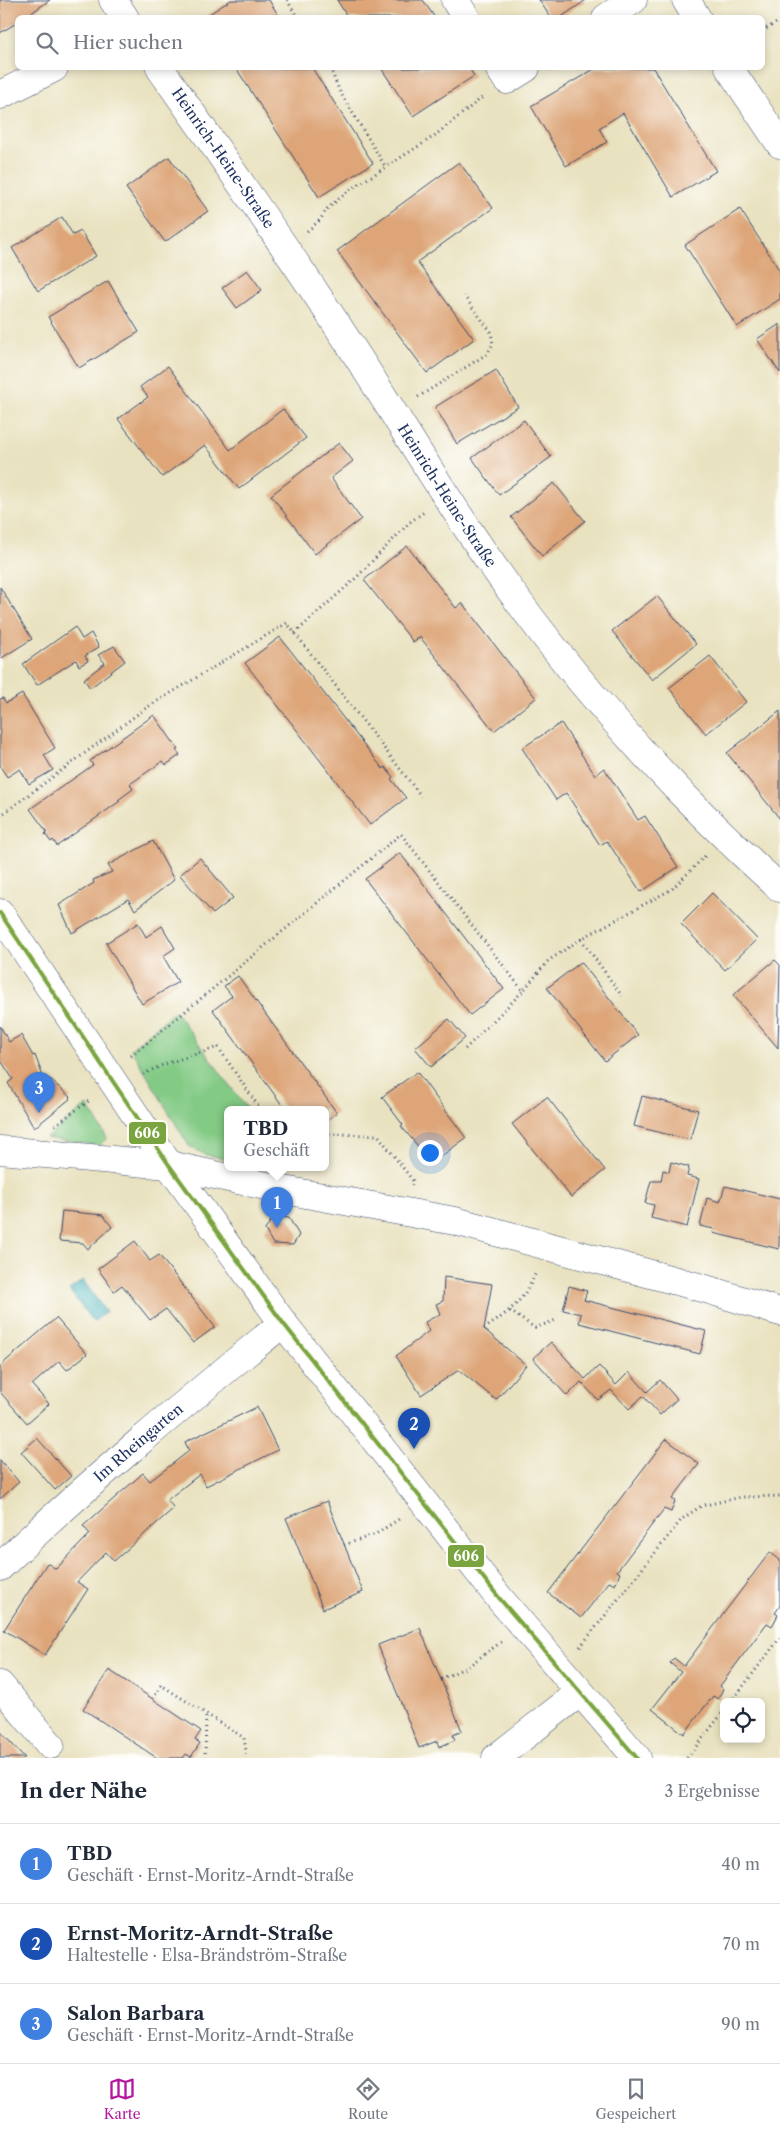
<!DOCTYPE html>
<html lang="de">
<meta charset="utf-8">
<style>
body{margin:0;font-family:"Libre Caslon Text",serif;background:#f2f2f3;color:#1f2937}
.controls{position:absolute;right:15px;bottom:15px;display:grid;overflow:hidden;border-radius:8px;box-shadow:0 2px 8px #0003}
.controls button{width:45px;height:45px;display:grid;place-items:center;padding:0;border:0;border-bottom:1px solid #e0e1e3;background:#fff;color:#1f2937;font:25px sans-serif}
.you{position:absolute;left:429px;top:1152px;width:18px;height:18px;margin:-12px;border:4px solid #fff;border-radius:50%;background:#1a73e8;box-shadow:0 0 0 8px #1a73e833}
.badge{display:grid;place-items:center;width:32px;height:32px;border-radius:50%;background:#b5179e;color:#fff;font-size:16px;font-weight:700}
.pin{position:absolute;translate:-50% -41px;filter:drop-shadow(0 1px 2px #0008)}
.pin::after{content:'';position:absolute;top:26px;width:18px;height:15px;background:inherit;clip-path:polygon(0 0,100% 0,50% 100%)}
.popup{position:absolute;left:224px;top:1106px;width:105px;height:65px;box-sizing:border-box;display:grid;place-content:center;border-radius:8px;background:#fff;filter:drop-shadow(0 1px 4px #0005);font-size:16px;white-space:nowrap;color:#747a83}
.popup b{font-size:19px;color:#1f2937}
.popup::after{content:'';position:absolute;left:50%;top:100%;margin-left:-10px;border:10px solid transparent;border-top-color:#fff}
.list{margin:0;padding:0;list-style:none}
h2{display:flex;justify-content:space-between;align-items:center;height:65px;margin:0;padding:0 20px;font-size:21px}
h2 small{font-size:16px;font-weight:400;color:#747a83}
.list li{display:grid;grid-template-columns:32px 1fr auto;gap:15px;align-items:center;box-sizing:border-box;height:80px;padding:0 20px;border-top:1px solid #e0e1e3}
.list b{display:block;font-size:19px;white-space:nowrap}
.list p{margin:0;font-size:16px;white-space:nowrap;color:#747a83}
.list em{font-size:16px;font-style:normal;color:#747a83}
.icon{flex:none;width:28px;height:28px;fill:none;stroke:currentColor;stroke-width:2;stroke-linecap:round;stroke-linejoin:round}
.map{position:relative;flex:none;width:780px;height:1758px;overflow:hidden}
.search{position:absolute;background:#fff;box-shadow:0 2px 8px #0003;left:15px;right:15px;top:15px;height:55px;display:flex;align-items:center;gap:12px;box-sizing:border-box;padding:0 18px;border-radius:8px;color:#747a83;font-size:19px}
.sheet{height:305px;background:#fff}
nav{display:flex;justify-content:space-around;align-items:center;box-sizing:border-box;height:70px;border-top:1px solid #e0e1e3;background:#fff;font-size:14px;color:#747a83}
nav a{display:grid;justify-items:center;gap:2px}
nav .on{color:#b5179e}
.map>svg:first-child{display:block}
.green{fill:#83ca85;stroke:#4f7c72}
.water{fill:#41b0bd;stroke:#2e708e}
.building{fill:#dda578}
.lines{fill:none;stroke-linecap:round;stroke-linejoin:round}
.minor-casing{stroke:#3a4a6d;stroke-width:29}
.path{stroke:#3a4a6d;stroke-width:3;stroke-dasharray:1 4;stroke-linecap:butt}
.minor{stroke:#fff;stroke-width:28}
.bus-1-casing{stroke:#fdfcf7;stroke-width:8}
.bus-1{stroke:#7aa440;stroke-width:4}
.labels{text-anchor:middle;stroke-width:4.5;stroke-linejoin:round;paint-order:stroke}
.street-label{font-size:15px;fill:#1b2f5e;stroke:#fdfcf7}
.line-badge{stroke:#fdfcf7;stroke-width:2}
.badge-label{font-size:14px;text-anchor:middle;font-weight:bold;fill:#fff}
</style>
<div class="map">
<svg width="780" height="1758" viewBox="0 0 780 1758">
<rect width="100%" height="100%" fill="#fdfcf7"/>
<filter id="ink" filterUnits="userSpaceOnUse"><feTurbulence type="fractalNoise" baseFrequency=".02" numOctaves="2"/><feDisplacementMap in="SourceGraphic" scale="10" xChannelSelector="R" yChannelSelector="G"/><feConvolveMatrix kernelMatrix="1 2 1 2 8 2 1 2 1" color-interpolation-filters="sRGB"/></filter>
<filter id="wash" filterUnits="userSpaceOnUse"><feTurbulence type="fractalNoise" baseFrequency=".0096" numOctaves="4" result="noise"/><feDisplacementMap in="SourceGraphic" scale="20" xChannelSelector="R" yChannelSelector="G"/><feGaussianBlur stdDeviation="1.12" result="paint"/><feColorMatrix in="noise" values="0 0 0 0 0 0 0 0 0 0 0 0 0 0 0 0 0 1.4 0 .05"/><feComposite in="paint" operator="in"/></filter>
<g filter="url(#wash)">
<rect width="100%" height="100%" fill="#e9e2c0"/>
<g class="green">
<polygon points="175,1011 247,1109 228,1109 228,1159 206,1155 189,1146 131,1049"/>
<polygon points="87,1105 107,1138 99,1146 46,1138"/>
</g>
<polygon class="water" points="83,1280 106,1312 93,1322 69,1290"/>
<g id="blocks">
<g class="building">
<polygon points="0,0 50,0 24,18 18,18 18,22 0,33"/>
<polygon points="231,0 269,0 280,18 203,18"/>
<polygon points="337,0 423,0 435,18 348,18"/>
<polygon points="539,0 586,0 560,18 551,18"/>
<polygon points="236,68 312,68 373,163 319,197"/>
<polygon points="381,68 469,68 474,76 413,116"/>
<polygon points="596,68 653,68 716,171 673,197 623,113 599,128 607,142 566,166 531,106"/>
<polygon points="169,157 208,211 165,242 126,188"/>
<polygon points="459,162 493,208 417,262 474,339 427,373 337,251"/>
<polygon points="740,209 780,271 780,299 737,327 685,245"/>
<polygon points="62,217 73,235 81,231 96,256 38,291 12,248"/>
<polygon points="247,270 262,290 237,308 222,288"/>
<polygon points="108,281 139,332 79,368 48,317"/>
<polygon points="780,324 780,373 757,339"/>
<polygon points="168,366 230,450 283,409 306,438 239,489 205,445 162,477 118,419 148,397 140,387"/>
<polygon points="496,370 518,407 457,444 435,407"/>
<polygon points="524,420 551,457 499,495 472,458"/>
<polygon points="339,443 353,461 331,478 361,519 315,554 271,495"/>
<polygon points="554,483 585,521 542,556 511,517"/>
<polygon points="407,546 456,608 462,603 536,698 494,731 420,637 413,642 364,580"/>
<polygon points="0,587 32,639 0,659"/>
<polygon points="657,596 696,644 652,680 612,631"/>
<polygon points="75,627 82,639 91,633 99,647 85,656 88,661 79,666 76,660 37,685 23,664"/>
<polygon points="280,637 383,769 385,767 393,777 391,779 406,798 370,825 245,663"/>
<polygon points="114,646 125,661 90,688 84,679 105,663 98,655"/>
<polygon points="710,656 746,702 706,734 669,688"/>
<polygon points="22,694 55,748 44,755 53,770 29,784 20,769 7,777 0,766 0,699 3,698 6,703"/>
<polygon points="780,711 780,819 727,753"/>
<polygon points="154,715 178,749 176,750 180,755 166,765 163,761 130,784 133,789 118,800 120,801 57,846 53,840 51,842 45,834 47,832 30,809 93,765 90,761"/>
<polygon points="561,723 595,775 604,768 638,820 645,816 678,867 641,892 607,841 600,845 566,793 556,800 522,748"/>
<polygon points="153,841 174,880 135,910 128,899 72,933 59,905 94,883 93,880 112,872 108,865"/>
<polygon points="400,853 504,989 470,1015 365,879"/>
<polygon points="200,858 233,898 213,914 180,875"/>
<polygon points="712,893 757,939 725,970 681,924"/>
<polygon points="138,923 146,937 162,926 175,948 163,956 178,982 142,1004 106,943"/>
<polygon points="775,960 780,965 778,1048 733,995"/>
<polygon points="581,962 638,1035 605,1061 547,988"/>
<polygon points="238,976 337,1113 326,1121 326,1109 285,1109 213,1010 232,996 224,986"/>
<polygon points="449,1019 465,1038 431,1067 415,1048"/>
<polygon points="0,1026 9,1042 21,1035 33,1056 35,1055 45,1082 50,1079 71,1098 34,1128 8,1083 13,1079 0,1059"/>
<polygon points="417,1072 466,1138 432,1163 401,1126 403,1125 382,1097"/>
<polygon points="642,1096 698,1110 690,1140 634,1126"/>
<polygon points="547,1097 605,1170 571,1197 512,1124"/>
<polygon points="671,1162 689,1167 687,1176 699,1179 687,1227 651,1218 654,1205 645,1203 651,1181 661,1181 663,1170 669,1172"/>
<polygon points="725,1186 780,1199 779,1249 713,1233 714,1229 700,1226 707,1198 720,1202"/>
<polygon points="62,1211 103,1215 112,1227 88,1249 83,1243 59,1241"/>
<polygon points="274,1216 289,1218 299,1235 293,1245 273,1244 265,1230"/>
<polygon points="135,1241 150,1261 159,1255 215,1327 193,1343 166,1309 150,1320 122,1285 114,1291 98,1269"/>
<polygon points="444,1277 492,1284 484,1329 526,1365 496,1400 459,1370 421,1395 396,1356 429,1331 425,1322 440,1314 436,1304 443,1301"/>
<polygon points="569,1286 587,1291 584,1300 706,1331 700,1354 579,1323 581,1314 563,1310"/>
<polygon points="56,1318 87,1354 67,1370 59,1361 32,1385 49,1404 27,1423 0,1392 0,1366"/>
<polygon points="551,1342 585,1379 599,1366 616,1385 629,1372 647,1392 660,1380 677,1399 660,1415 643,1396 629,1409 611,1390 598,1400 581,1382 567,1396 533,1358"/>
<polygon points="257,1407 278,1450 206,1486 200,1474 167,1500 174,1508 114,1561 106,1552 77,1582 88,1589 45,1655 4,1630 47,1563 56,1569 90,1534 83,1526 143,1473 150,1481 189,1451 185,1442"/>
<polygon points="37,1438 71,1476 55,1490 21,1452"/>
<polygon points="666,1439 699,1464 672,1499 675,1501 671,1512 664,1509 617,1571 620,1573 615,1585 609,1582 581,1618 548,1593"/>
<polygon points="0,1460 19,1482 0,1499"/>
<polygon points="327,1501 363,1592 323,1609 286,1518"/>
<polygon points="770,1552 780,1560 780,1606 775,1613 778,1615 772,1626 767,1623 720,1686 723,1689 718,1699 713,1696 684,1734 652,1709 681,1672 670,1663 674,1658 684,1666"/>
<polygon points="420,1628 462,1731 453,1735 455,1740 439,1747 437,1741 419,1748 378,1645"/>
<polygon points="109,1670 201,1731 195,1740 200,1743 191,1757 186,1754 183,1758 157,1758 83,1709"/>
<polygon points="0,1731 25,1758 0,1758"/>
</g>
</g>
</g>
<g filter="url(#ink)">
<use href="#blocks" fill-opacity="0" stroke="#3a4a6d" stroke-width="1"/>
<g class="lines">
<g class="minor-casing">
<g id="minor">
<polyline points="113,0 125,18"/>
<polyline points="455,0 466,18"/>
<polyline points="686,0 697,18"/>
<polyline points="606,18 633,0"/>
<path id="s1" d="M160,68C220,154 281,240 339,328C390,405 436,484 488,559C572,680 671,790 780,888"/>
<polyline points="499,68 507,80 526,68"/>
<polyline points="729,68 780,144"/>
<polyline points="0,95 54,68"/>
<polyline points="0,913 169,1165 283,1323 500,1599 637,1758"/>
<polyline points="0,1150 169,1165 284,1190 455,1221 706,1289 780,1312"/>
<path id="s2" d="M0,1567C90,1481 186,1402 283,1323"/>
<polyline points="0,1685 50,1745"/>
<polyline points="496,1758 579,1693"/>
</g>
</g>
<g class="path">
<polyline points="287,0 298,18"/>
<polyline points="762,31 780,21"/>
<polyline points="330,68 340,92 385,166"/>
<polyline points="307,231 320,220 327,209 348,191 433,137 484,96"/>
<polyline points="418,397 487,354 493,344 491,332 464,296"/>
<polyline points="295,633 357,577 410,522 424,512"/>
<polyline points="0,816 146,708 287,623 421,796"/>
<polyline points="581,939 622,996"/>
<polyline points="465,1049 523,991 548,961 581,939 672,889 705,856"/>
<polyline points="131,1056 401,834 523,991"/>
<polyline points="143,1074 165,1064 218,1047 260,1109"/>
<polyline points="55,1125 90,1100"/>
<polyline points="326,1137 328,1134 378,1135 413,1181 412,1185"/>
<polyline points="510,1311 535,1328 556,1320"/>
<path d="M484,1329C509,1312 525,1300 536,1272"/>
<polyline points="344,1545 376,1534 399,1519"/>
<polyline points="580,1647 682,1519 701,1506 741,1497 780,1496"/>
<polyline points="441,1679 467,1667 501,1642"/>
<polyline points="153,1699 161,1685 244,1738 247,1758"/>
<polyline points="731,1702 780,1638"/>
<polyline points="205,1758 206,1716"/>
<polyline points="687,1758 724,1711"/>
</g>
<use href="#minor" class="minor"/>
<g class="bus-1-casing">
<polyline id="bus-1" points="0,913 169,1165 283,1323 500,1599 637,1758"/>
</g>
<use href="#bus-1" class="bus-1"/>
</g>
</g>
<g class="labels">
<g class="street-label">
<text dy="5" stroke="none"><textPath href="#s1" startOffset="110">Heinrich-Heine-Straße</textPath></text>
<text dy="5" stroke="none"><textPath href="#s1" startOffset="515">Heinrich-Heine-Straße</textPath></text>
<text dy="5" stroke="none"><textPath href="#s2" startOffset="186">Im Rheingarten</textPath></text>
</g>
</g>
<g class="line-badge">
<rect x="128" y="1121" width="39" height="24" rx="5" fill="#7aa440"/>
<rect x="447" y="1544" width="38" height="24" rx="5" fill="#7aa440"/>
</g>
<g class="badge-label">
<text x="147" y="1138">606</text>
<text x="466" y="1561">606</text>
</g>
</svg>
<div class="controls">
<button><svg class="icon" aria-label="locate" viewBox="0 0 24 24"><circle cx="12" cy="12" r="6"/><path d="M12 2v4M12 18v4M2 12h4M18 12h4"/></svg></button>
</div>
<div class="you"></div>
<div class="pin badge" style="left:277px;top:1228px;background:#3f7fe0">1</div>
<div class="popup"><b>TBD</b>Geschäft</div>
<div class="pin badge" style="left:414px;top:1449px;background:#1a4fb4">2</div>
<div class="pin badge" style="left:39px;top:1113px;background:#3f7fe0">3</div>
<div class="search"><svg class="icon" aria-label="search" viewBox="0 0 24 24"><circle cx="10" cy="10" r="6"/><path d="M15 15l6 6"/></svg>Hier suchen</div>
</div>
<section class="sheet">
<h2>In der Nähe<small>3 Ergebnisse</small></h2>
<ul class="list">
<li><span class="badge" style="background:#3f7fe0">1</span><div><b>TBD</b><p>Geschäft · Ernst-Moritz-Arndt-Straße</p></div><em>40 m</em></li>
<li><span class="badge" style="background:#1a4fb4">2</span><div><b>Ernst-Moritz-Arndt-Straße</b><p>Haltestelle · Elsa-Brändström-Straße</p></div><em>70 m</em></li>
<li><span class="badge" style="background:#3f7fe0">3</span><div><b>Salon Barbara</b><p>Geschäft · Ernst-Moritz-Arndt-Straße</p></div><em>90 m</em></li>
</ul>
</section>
<nav>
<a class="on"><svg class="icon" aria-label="map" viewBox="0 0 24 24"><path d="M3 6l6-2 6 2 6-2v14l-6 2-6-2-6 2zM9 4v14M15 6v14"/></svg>Karte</a>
<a><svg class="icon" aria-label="directions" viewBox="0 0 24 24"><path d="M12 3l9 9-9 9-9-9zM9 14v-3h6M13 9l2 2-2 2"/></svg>Route</a>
<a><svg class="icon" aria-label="saved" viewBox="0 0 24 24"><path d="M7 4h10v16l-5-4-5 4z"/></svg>Gespeichert</a>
</nav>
